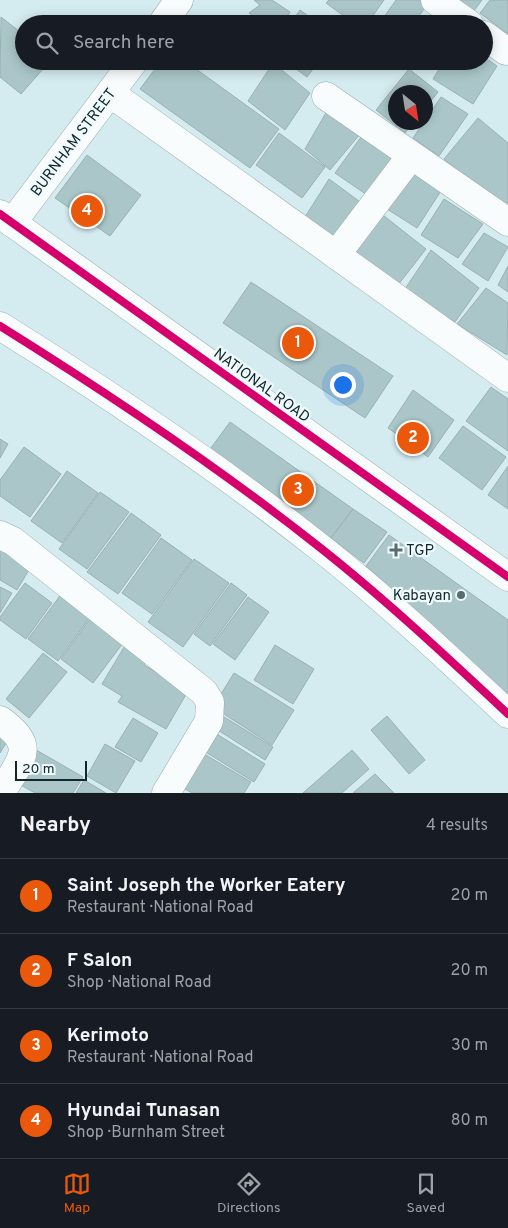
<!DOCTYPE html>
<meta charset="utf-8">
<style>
body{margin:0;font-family:Overpass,sans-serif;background:#242831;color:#f1f3f6}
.compass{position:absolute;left:388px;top:85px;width:45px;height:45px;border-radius:50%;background:#171b24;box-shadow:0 2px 12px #0003;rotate:150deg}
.scale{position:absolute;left:15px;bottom:12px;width:72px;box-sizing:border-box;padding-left:5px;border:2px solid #12272b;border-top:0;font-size:14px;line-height:18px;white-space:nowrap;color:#12272b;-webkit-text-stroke:4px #effafc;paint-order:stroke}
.you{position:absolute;left:342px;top:384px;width:18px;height:18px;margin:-12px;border:4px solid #fff;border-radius:50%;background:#1a73e8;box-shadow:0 0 0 8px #1a73e833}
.badge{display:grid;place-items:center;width:32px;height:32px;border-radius:50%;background:#ea580c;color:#fff;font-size:16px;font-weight:700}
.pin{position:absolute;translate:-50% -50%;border:2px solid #fff;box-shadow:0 1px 5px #0006}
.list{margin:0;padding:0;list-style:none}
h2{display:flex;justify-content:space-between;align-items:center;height:65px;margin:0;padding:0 20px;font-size:21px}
h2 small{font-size:16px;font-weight:400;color:#9ea1a6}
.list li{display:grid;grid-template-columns:32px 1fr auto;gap:15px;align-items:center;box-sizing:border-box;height:75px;padding:0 20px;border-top:1px solid #363941}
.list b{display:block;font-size:19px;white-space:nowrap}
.list p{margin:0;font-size:16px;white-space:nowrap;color:#9ea1a6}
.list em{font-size:16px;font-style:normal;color:#9ea1a6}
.icon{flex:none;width:28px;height:28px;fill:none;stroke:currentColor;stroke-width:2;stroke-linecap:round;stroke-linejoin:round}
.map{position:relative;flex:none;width:508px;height:793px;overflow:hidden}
.search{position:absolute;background:#171b24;box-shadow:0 2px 12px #0003;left:15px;right:15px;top:15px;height:55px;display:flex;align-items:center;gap:12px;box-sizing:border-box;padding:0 18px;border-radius:28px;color:#9ea1a6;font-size:19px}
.sheet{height:365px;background:#171b24}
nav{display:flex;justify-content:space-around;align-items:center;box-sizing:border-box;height:70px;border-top:1px solid #363941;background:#171b24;font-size:14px;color:#9ea1a6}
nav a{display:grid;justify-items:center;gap:2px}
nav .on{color:#ea580c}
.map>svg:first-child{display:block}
.building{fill:#aac6c8;stroke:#9cb0b2}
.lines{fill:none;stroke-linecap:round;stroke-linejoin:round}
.minor-casing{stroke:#98acb0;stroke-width:29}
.trunk-casing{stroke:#98acb0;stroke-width:29}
.minor{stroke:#f9fcfd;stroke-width:28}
.trunk{stroke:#f9fcfd;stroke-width:28}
.cycleway-casing{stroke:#effafc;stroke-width:11}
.cycleway{stroke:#d6006c;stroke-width:8}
.poi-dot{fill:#566c70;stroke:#effafc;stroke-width:2}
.labels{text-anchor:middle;stroke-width:4.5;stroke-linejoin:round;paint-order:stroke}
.street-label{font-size:15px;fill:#12272b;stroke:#effafc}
.poi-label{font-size:15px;fill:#12272b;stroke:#effafc;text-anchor:start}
</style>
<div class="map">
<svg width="508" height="793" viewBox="0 0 508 793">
<rect width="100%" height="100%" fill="#d4ebf0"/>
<g class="building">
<polygon points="254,0 272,0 290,12 283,24 265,24 249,13 260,5"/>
<polygon points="329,0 384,0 367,24 355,24 326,3"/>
<polygon points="396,0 419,0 427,5 413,24 379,24"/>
<polygon points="457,0 482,0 473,12"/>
<polygon points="490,0 508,0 508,34 480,13"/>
<polygon points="300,10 319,24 290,24"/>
<polygon points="433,16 446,24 426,24"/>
<polygon points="1,17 24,35 24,61 50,61 21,94 0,77"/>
<polygon points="484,57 497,66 473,104 433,79 444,61 484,61"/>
<polygon points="161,61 185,61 279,129 250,168 140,89"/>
<polygon points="285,61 319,61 307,77"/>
<polygon points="273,63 310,93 285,130 248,101"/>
<polygon points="409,69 438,92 426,107 426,92 396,92 396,122 413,122 405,133 376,110"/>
<polygon points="441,97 468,114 439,156 413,138"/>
<polygon points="327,111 360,134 330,170 305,149"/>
<polygon points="478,118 508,143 508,206 505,210 444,159"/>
<polygon points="279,133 325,167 302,198 256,165"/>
<polygon points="364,133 401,159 373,199 335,173"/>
<polygon points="87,155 141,195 110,236 55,198"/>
<polygon points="411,172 441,191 417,228 387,209"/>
<polygon points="329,179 367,207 340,243 305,217"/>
<polygon points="444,199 483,224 458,258 421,235"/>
<polygon points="379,212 426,249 398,285 351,249"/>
<polygon points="484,233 508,247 488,281 462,264"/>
<polygon points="431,250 479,288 455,322 405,289"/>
<polygon points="508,266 508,292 498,285"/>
<polygon points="251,282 393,376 365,418 223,323"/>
<polygon points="486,288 508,303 507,355 457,324"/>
<polygon points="491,387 508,399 508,451 466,421"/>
<polygon points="413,390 454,420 428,457 388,428"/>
<polygon points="230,422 353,509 331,538 208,452"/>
<polygon points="463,426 506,457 482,490 439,458"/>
<polygon points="0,439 8,444 0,458"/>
<polygon points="24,447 61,474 30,517 0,496 0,480"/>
<polygon points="508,466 508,509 488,495"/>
<polygon points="67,471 98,493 62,543 31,521"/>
<polygon points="100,492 129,512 87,569 59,549"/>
<polygon points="353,509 387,532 364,563 331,538"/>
<polygon points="131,513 161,535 118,594 87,572"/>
<polygon points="389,535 508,620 508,698 494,682 366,566"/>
<polygon points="161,538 192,560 152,614 122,593"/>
<polygon points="0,543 33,563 17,590 0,580"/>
<polygon points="194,559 229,583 183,647 148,622"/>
<polygon points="25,583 52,603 26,639 0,620 0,617"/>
<polygon points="231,583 247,595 210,646 194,634"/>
<polygon points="0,587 12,593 0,613"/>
<polygon points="65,589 95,610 58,661 28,639"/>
<polygon points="248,597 269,612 235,660 213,644"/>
<polygon points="90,619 123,643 93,683 61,659"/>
<polygon points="130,637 152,651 144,665 188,691 166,729 118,702 122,696 102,684"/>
<polygon points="275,645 314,669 293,704 254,680"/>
<polygon points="43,653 67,672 29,718 6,699"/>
<polygon points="234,673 294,710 272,745 213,707"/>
<polygon points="221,715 273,747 265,760 213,727"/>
<polygon points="387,716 425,760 409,774 371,730"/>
<polygon points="133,718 158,733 141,762 115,747"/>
<polygon points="0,726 8,740 0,753"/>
<polygon points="207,728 265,764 254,782 196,746"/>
<polygon points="105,744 135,761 116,793 87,776"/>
<polygon points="31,747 83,777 73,793 35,793 12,780"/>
<polygon points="196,749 251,782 244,793 192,793 175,783"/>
<polygon points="352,750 369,769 342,793 303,793"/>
<polygon points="375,774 394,793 353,793"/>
<polygon points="84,780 106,793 76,793"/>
</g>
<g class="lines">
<g class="minor-casing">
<g id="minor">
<polyline points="435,0 469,24"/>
<polyline points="162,24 179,0"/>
<polyline points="484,35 506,51"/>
<polyline points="110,93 508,378"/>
<polyline points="326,96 508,222"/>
<polyline points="12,223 134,61"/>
<polyline points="336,255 411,156"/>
<path d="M0,326C109,394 217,466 318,546C384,598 446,656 508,714"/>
<polyline points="0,535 13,541 204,692 210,702 209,721 166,793"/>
<path d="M0,720C39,747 20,760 1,793"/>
</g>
</g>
<g class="trunk-casing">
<polyline id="trunk" points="0,214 508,577"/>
</g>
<use href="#minor" class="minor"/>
<use href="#trunk" class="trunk"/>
<g class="cycleway-casing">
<g id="cycleway">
<polyline points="0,214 508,577"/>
<path d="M0,326C109,394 217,466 318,546C384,598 446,656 508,714"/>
</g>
</g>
<use href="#cycleway" class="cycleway"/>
</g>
<g class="poi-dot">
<path d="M393.5 542.5h5v5h5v5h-5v5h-5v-5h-5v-5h5z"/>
<circle cx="461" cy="595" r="5"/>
</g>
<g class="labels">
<g class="street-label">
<text transform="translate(73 142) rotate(-53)" y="5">BURNHAM STREET</text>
<text transform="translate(262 385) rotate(36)" y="5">NATIONAL ROAD</text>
</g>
<g class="poi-label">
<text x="406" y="555">TGP</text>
<text x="451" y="600" text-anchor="end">Kabayan</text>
</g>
</g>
</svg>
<svg class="compass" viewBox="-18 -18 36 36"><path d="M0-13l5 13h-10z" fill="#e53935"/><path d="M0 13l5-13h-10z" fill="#9ea1a6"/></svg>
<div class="scale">20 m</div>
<div class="you"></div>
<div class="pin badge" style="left:298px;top:343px">1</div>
<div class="pin badge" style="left:413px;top:438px">2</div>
<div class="pin badge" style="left:298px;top:490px">3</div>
<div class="pin badge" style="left:87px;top:211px">4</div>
<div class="search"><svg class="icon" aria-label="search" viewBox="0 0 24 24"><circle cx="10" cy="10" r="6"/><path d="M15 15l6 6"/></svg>Search here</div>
</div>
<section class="sheet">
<h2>Nearby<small>4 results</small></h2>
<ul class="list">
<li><span class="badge">1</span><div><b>Saint Joseph the Worker Eatery</b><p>Restaurant · National Road</p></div><em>20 m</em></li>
<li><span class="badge">2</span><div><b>F Salon</b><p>Shop · National Road</p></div><em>20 m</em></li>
<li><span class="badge">3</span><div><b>Kerimoto</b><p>Restaurant · National Road</p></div><em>30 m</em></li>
<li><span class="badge">4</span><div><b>Hyundai Tunasan</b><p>Shop · Burnham Street</p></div><em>80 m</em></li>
</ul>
</section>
<nav>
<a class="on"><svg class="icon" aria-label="map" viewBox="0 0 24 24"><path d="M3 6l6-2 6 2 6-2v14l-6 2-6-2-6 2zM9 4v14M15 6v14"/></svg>Map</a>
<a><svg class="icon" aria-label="directions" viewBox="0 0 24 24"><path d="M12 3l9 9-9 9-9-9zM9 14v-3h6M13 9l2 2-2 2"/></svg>Directions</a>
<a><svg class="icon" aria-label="saved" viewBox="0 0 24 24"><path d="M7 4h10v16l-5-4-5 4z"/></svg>Saved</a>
</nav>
